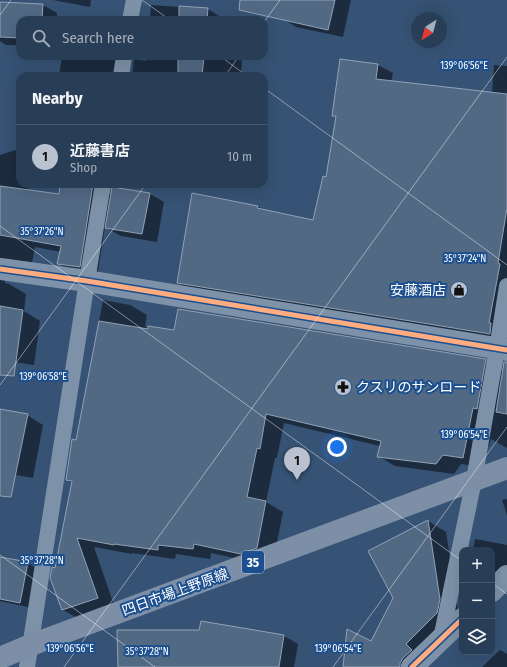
<!DOCTYPE html>
<meta charset="utf-8">
<style>
body{margin:0;font-family:"Fira Sans Condensed","Noto Sans JP",sans-serif;background:#344961;color:#f1f3f6}
.controls{position:absolute;right:12px;bottom:12px;display:grid;overflow:hidden;border-radius:8px;box-shadow:0 4px 16px #0002}
.controls button{width:36px;height:36px;display:grid;place-items:center;padding:0;border:0;border-bottom:1px solid #44576d;background:#283e57;color:#f1f3f6;font:20px sans-serif}
.compass{position:absolute;left:411px;top:12px;width:36px;height:36px;border-radius:50%;background:#283e57;box-shadow:0 4px 16px #0002;rotate:216deg}
.you{position:absolute;left:337px;top:447px;width:14px;height:14px;margin:-10px;border:3px solid #fff;border-radius:50%;background:#1a73e8;box-shadow:0 0 0 6px #1a73e833}
.badge{display:grid;place-items:center;width:26px;height:26px;border-radius:50%;background:#b9c2ce;color:#111;font-size:13px;font-weight:700}
.pin{position:absolute;translate:-50% -33px;filter:drop-shadow(0 1px 2px #0008)}
.pin::after{content:'';position:absolute;top:21px;width:14px;height:12px;background:inherit;clip-path:polygon(0 0,100% 0,50% 100%)}
.list{margin:0;padding:0;list-style:none}
h2{display:flex;justify-content:space-between;align-items:center;height:52px;margin:0;padding:0 16px;font-size:17px}
h2 small{font-size:13px;font-weight:400;color:#a5aeba}
.list li{display:grid;grid-template-columns:26px 1fr auto;gap:12px;align-items:center;box-sizing:border-box;height:64px;padding:0 16px;border-top:1px solid #44576d}
.list b{display:block;font-size:15px;white-space:nowrap}
.list p{margin:0;font-size:13px;white-space:nowrap;color:#a5aeba}
.list em{font-size:13px;font-style:normal;color:#a5aeba}
.icon{flex:none;width:22px;height:22px;fill:none;stroke:currentColor;stroke-width:2;stroke-linecap:round;stroke-linejoin:round}
.map{position:relative;flex:none;width:507px;height:667px;overflow:hidden}
.search{position:absolute;background:#283e57;box-shadow:0 4px 16px #0002;left:16px;top:16px;width:252px;height:44px;display:flex;align-items:center;gap:10px;box-sizing:border-box;padding:0 14px;border-radius:12px;color:#a5aeba;font-size:15px}
.panel{position:absolute;background:#283e57;box-shadow:0 4px 16px #0002;left:16px;top:72px;width:252px;height:116px;border-radius:12px}
.map>svg:first-child{display:block}
.shadow{fill:#0007}
.building{fill:#526984;stroke:#92a2b6}
.lines{fill:none;stroke-linecap:round;stroke-linejoin:round}
.lane{stroke:#7d92a8;stroke-width:16}
.street{stroke:#7d92a8;stroke-width:22}
.primary{stroke:#7d8ea7;stroke-width:22}
.cycleway-casing{stroke:#1b4f8f;stroke-width:8}
.cycleway{stroke:#ffac80;stroke-width:5}
.ticks{fill:none;stroke:#fff;stroke-width:1;stroke-opacity:0.45}
.labels{text-anchor:middle;stroke-width:4;stroke-linejoin:round;paint-order:stroke}
.shield{fill:#1b4f8f;stroke:#bbcadd;stroke-width:1}
.shield-label{font-size:13px;font-weight:bold;fill:#fff}
.poi-label{font-size:14px;fill:#fff;stroke:#1b4f8f;text-anchor:end}
.street-label{font-size:14px;fill:#fff;stroke:#1b4f8f}
.ticks-label{font-size:10px;text-anchor:middle;fill:#fff;stroke:#1b4f8f;stroke-width:4;stroke-linejoin:round;paint-order:stroke}
</style>
<div class="map">
<svg width="507" height="667" viewBox="0 0 507 667">
<rect width="100%" height="100%" fill="#365274"/>
<g class="shadow">
<polygon points="53,0 91,0 90,7"/>
<polygon points="286,0 351,0 343,37 296,27 282,18"/>
<polygon points="0,3 43,5 57,13 57,20 20,20 20,45 6,45 0,41"/>
<polygon points="151,5 208,9 222,18 222,20 150,20"/>
<polygon points="62,56 115,56 129,64 127,76 59,76"/>
<polygon points="146,56 233,56 242,61 241,76 132,76 134,59 146,61"/>
<polygon points="341,60 378,65 393,73 391,82 492,93 494,65 507,66 507,313 502,342 193,291 178,283 257,206 266,211 314,221 327,178 337,117 333,115"/>
<polygon points="15,150 20,153 20,184 29,184 28,191 60,195 61,184 102,184 106,192 112,196 150,194 164,202 157,242 121,236 105,227 97,277 76,274 59,264 61,252 35,247 31,268 5,278 5,283 9,284 26,294 24,311 40,321 34,365 0,360 0,155"/>
<polygon points="103,300 130,305 147,315 145,327 174,332 483,360 504,372 507,365 507,448 491,439 489,446 485,446 480,467 461,464 454,474 395,466 378,456 380,446 284,423 277,458 275,458 266,502 283,512 274,557 259,563 211,553 210,559 176,554 175,559 132,553 132,554 94,547 115,608 81,620 63,610 56,569 72,483 67,480 77,441"/>
<polygon points="0,410 27,415 43,425 33,478 4,473 0,499"/>
<polygon points="507,499 507,515 502,500"/>
<polygon points="428,521 446,532 458,610 424,667 344,667 371,643 394,598"/>
<polygon points="475,539 507,545 507,581 492,588 492,550 473,550"/>
<polygon points="0,558 28,563 44,573 37,609 0,601"/>
<polygon points="202,622 284,636 298,644 294,667 119,667 200,631"/>
<polygon points="500,650 507,654 507,667 482,667"/>
</g>
<g class="building">
<polygon points="240,0 335,0 328,30 239,10"/>
<polygon points="0,2 43,4 42,20 20,20 20,38 0,37"/>
<polygon points="179,6 208,8 207,20 179,20"/>
<polygon points="178,56 204,56 202,76 178,76"/>
<polygon points="340,59 378,64 376,79 507,94 507,208 498,263 500,264 489,323 491,323 490,334 177,283 192,193 258,206 257,208 313,220 323,176 326,177 336,116 332,116"/>
<polygon points="60,184 93,184 80,267 57,264 61,246 0,235 0,186 59,194"/>
<polygon points="112,187 150,193 142,234 105,228"/>
<polygon points="0,306 23,310 14,376 0,375"/>
<polygon points="178,309 486,359 477,409 473,408 463,458 443,455 436,464 377,457 381,441 266,414 260,449 257,448 247,497 266,501 257,548 241,554 194,544 193,549 158,545 158,550 114,544 114,545 77,538 98,598 62,610 50,578 52,567 55,568 72,481 66,480 72,439 76,440 99,321 148,329 148,326 174,330"/>
<polygon points="504,362 507,362 507,414 496,412"/>
<polygon points="0,409 28,414 11,497 0,496"/>
<polygon points="428,520 440,599 437,613 406,644 412,650 403,658 400,663 400,667 343,667 347,629 371,641 393,598 368,551"/>
<polygon points="0,557 28,562 20,603 0,599"/>
<polygon points="201,621 284,635 279,667 118,667 117,630 199,630"/>
</g>
<g class="lines">
<g class="lane">
<polyline points="130,20 134,0"/>
<polyline points="121,76 124,56"/>
<polyline points="441,639 474,480 497,349 507,286"/>
<polyline points="27,667 87,281 103,184"/>
</g>
<g class="street">
<polyline points="0,269 87,281 507,350"/>
<polyline points="492,591 507,576"/>
<polyline points="412,667 462,619"/>
</g>
<polyline class="primary" points="0,658 31,645 507,468"/>
<g class="cycleway-casing">
<g id="cycleway">
<polyline points="0,269 87,281 507,350"/>
<polyline points="412,667 462,619"/>
</g>
</g>
<use href="#cycleway" class="cycleway"/>
</g>
<path class="ticks" d="M142,0L170,20M0,15L11,0M264,22L280,0M220,56L247,76M225,76L239,56M264,88L507,265M0,226L462,561M0,385L146,184M0,555L155,667M492,583L507,594M64,667L507,57M333,667L507,427"/>
<defs>
<g id="shop-disc" transform="scale(0.9)"><circle r="9.5" fill="#b9c2ce" stroke="#1b4f8f"/><path d="M-5-2.5h2.3a2.7 3.5 0 0 1 5.4 0H5L5.5 6h-11ZM-1.5-2.5h3a1.5 2.3 0 0 0-3 0Z" fill="#111"/></g>
<g id="pharmacy-disc" transform="scale(0.9)"><circle r="9.5" fill="#b9c2ce" stroke="#1b4f8f"/><path d="M-2-6h4v4h4v4h-4v4h-4v-4h-4v-4h4Z" fill="#111"/></g>
</defs>
<g fill-rule="evenodd">
<use href="#shop-disc" x="459" y="290"/>
<use href="#pharmacy-disc" x="343" y="387"/>
</g>
<g class="labels">
<rect class="shield" x="242" y="551" width="22" height="22" rx="3"/>
<g class="shield-label">
<text x="253" y="567">35</text>
</g>
<g class="poi-label">
<text x="446" y="295">安藤酒店</text>
<text x="356" y="392" text-anchor="start">クスリのサンロード</text>
</g>
<g class="street-label">
<text transform="translate(175 592) rotate(-20)" y="5">四日市場上野原線</text>
</g>
</g>
<g class="ticks-label">
<text x="464" y="69">139°06'56"E</text>
<text x="42" y="235">35°37'26"N</text>
<text x="465" y="262">35°37'24"N</text>
<text x="43" y="380">139°06'58"E</text>
<text x="464" y="438">139°06'54"E</text>
<text x="42" y="564">35°37'28"N</text>
<text x="70" y="652">139°06'56"E</text>
<text x="338" y="652">139°06'54"E</text>
<text x="147" y="655">35°37'28"N</text>
</g>
</svg>
<div class="controls">
<button>+</button>
<button>−</button>
<button><svg class="icon" aria-label="layers" viewBox="0 0 24 24"><path d="M12 4l9 5-9 5-9-5zM3 14l9 5 9-5"/></svg></button>
</div>
<svg class="compass" viewBox="-18 -18 36 36"><path d="M0-13l5 13h-10z" fill="#e53935"/><path d="M0 13l5-13h-10z" fill="#a5aeba"/></svg>
<div class="you"></div>
<div class="pin badge" style="left:297px;top:480px">1</div>
<div class="search"><svg class="icon" aria-label="search" viewBox="0 0 24 24"><circle cx="10" cy="10" r="6"/><path d="M15 15l6 6"/></svg>Search here</div>
<section class="panel">
<h2>Nearby<small></small></h2>
<ul class="list">
<li><span class="badge">1</span><div><b>近藤書店</b><p>Shop</p></div><em>10 m</em></li>
</ul>
</section>
</div>
